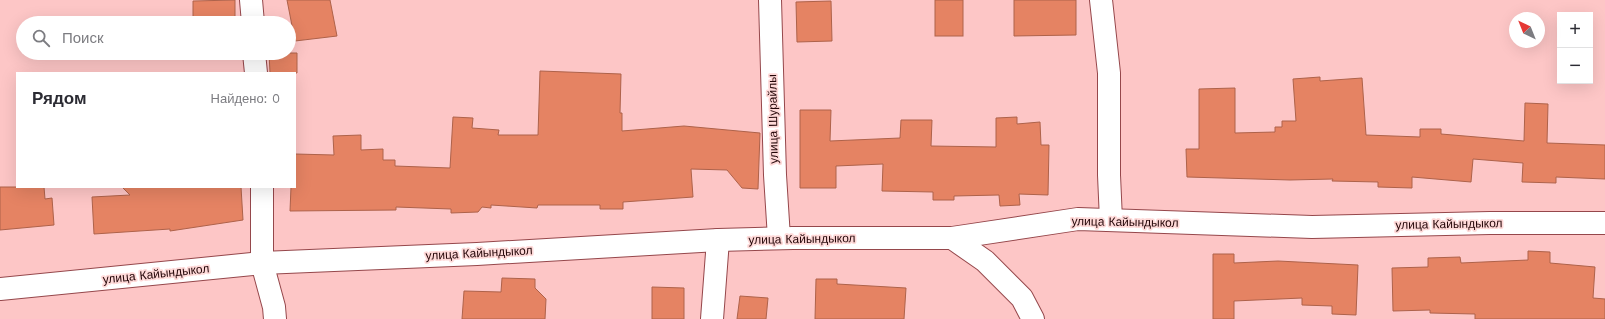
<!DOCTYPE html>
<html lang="ru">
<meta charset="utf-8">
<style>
body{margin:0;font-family:"Work Sans",sans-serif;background:#f7f7f7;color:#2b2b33}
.controls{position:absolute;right:12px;top:12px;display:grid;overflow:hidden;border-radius:0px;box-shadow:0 4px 16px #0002}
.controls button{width:36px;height:36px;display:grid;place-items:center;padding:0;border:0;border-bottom:1px solid #e1e1e2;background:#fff;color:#2b2b33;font:20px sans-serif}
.compass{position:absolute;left:1509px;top:12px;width:36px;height:36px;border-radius:50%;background:#fff;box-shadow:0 4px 16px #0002;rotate:317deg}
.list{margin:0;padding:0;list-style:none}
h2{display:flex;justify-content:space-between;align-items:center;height:52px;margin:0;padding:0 16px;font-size:17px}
h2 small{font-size:13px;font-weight:400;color:#7c7c81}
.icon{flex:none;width:22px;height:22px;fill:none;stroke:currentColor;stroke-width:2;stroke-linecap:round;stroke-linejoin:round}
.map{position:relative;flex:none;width:1605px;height:319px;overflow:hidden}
.search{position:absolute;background:#fff;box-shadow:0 4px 16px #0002;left:16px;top:16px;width:280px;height:44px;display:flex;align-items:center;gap:10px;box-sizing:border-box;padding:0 14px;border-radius:22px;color:#7c7c81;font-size:15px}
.panel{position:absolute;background:#fff;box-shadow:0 4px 16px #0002;left:16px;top:72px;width:280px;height:116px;border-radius:0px}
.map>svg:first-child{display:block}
.building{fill:#e58363;stroke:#ae624a}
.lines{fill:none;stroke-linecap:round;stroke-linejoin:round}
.minor-casing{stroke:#95474b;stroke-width:24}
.minor{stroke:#fff;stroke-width:22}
.labels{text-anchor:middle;stroke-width:3.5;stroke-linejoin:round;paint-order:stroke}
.street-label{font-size:12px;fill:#240608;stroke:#fed9d8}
</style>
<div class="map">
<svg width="1605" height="319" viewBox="0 0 1605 319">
<rect width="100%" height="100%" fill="#fdc6c6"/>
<g class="building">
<polygon points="235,0 235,23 193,23 193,1"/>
<polygon points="287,0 330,0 337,36 295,41"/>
<rect x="935" y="0" width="28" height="36"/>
<polygon points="1014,0 1076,0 1076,35 1014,36"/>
<polygon points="831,1 832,41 797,42 796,2"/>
<polygon points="194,53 236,53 236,56 194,58"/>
<polygon points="269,53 297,53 297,73 270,73"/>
<polygon points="540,71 621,74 620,113 622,113 622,131 684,126 760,133 758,189 742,188 727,170 691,169 693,197 623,202 623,209 600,209 600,205 538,205 537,208 491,205 491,208 482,207 478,212 451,213 451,209 396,207 396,210 290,211 291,187 295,187 295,154 334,155 333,136 361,135 361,150 383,149 383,160 395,160 395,166 450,168 453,117 473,118 472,128 499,130 498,135 538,135"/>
<polygon points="1320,77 1320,81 1362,78 1366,135 1420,137 1420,129 1441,129 1441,134 1524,141 1525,103 1548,104 1547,143 1605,145 1605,179 1556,177 1556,183 1522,182 1523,163 1473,159 1471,182 1412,177 1412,188 1378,187 1378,182 1332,181 1333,179 1290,180 1187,177 1186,149 1199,149 1199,89 1235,88 1235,133 1275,132 1275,127 1282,127 1282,121 1296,121 1293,79"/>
<polygon points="800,110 831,110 830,141 900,138 901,120 932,120 931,146 996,147 996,118 1017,117 1017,124 1040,122 1041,145 1049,145 1048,195 1019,194 1020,205 1000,206 999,195 954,196 954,200 933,200 933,192 882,191 883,164 836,166 836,188 800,188"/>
<polygon points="0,187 44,187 45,199 52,198 54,225 0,230"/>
<polygon points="122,187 241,187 243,220 170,231 170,229 94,234 92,197 130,195"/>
<polygon points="1528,251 1550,252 1550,263 1595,267 1593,298 1605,299 1605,319 1475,319 1475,314 1430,313 1430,310 1393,311 1392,268 1428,267 1428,258 1460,257 1461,263 1528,260"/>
<polygon points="1213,254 1234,254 1234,263 1278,261 1358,265 1356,315 1332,314 1332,306 1302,305 1302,298 1234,301 1234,319 1213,319"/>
<polygon points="502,278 535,279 535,288 546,299 545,319 462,319 464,291 501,292"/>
<polygon points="816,279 837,279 837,284 906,288 904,319 815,319"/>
<polygon points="652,287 684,288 684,319 652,319"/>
<polygon points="740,296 768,298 766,319 737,319"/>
</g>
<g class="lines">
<g class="minor-casing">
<g id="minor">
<polyline points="251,0 253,23"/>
<polyline points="770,0 775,175 779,238"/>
<polyline points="1101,0 1109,73 1109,175 1111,220"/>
<polyline points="254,53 256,73"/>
<polyline points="262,187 262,263 274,307 275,319"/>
<polyline points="952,238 985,261 1022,298 1033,319"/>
<polyline points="0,289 262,263 477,254 718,240 793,238 952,238 1078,219 1312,227 1490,223 1605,223"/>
<polyline points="712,319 718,240"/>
</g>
</g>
<use href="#minor" class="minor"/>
</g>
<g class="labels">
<g class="street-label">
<text transform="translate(773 119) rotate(-91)" y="4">улица Шурайлы</text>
<text transform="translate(1125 222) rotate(1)" y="4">улица Кайындыкол</text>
<text transform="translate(1449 224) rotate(-1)" y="4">улица Кайындыкол</text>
<text transform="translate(802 239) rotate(-1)" y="4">улица Кайындыкол</text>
<text transform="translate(479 253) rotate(-3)" y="4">улица Кайындыкол</text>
<text transform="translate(156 274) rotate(-6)" y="4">улица Кайындыкол</text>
</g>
</g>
</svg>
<div class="controls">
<button>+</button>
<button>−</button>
</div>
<svg class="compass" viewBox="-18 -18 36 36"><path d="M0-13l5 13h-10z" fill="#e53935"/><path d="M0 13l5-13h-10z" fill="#7c7c81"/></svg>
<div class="search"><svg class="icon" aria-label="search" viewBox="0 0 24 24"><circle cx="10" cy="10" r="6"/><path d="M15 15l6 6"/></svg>Поиск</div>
<section class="panel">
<h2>Рядом<small>Найдено: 0</small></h2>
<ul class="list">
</ul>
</section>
</div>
